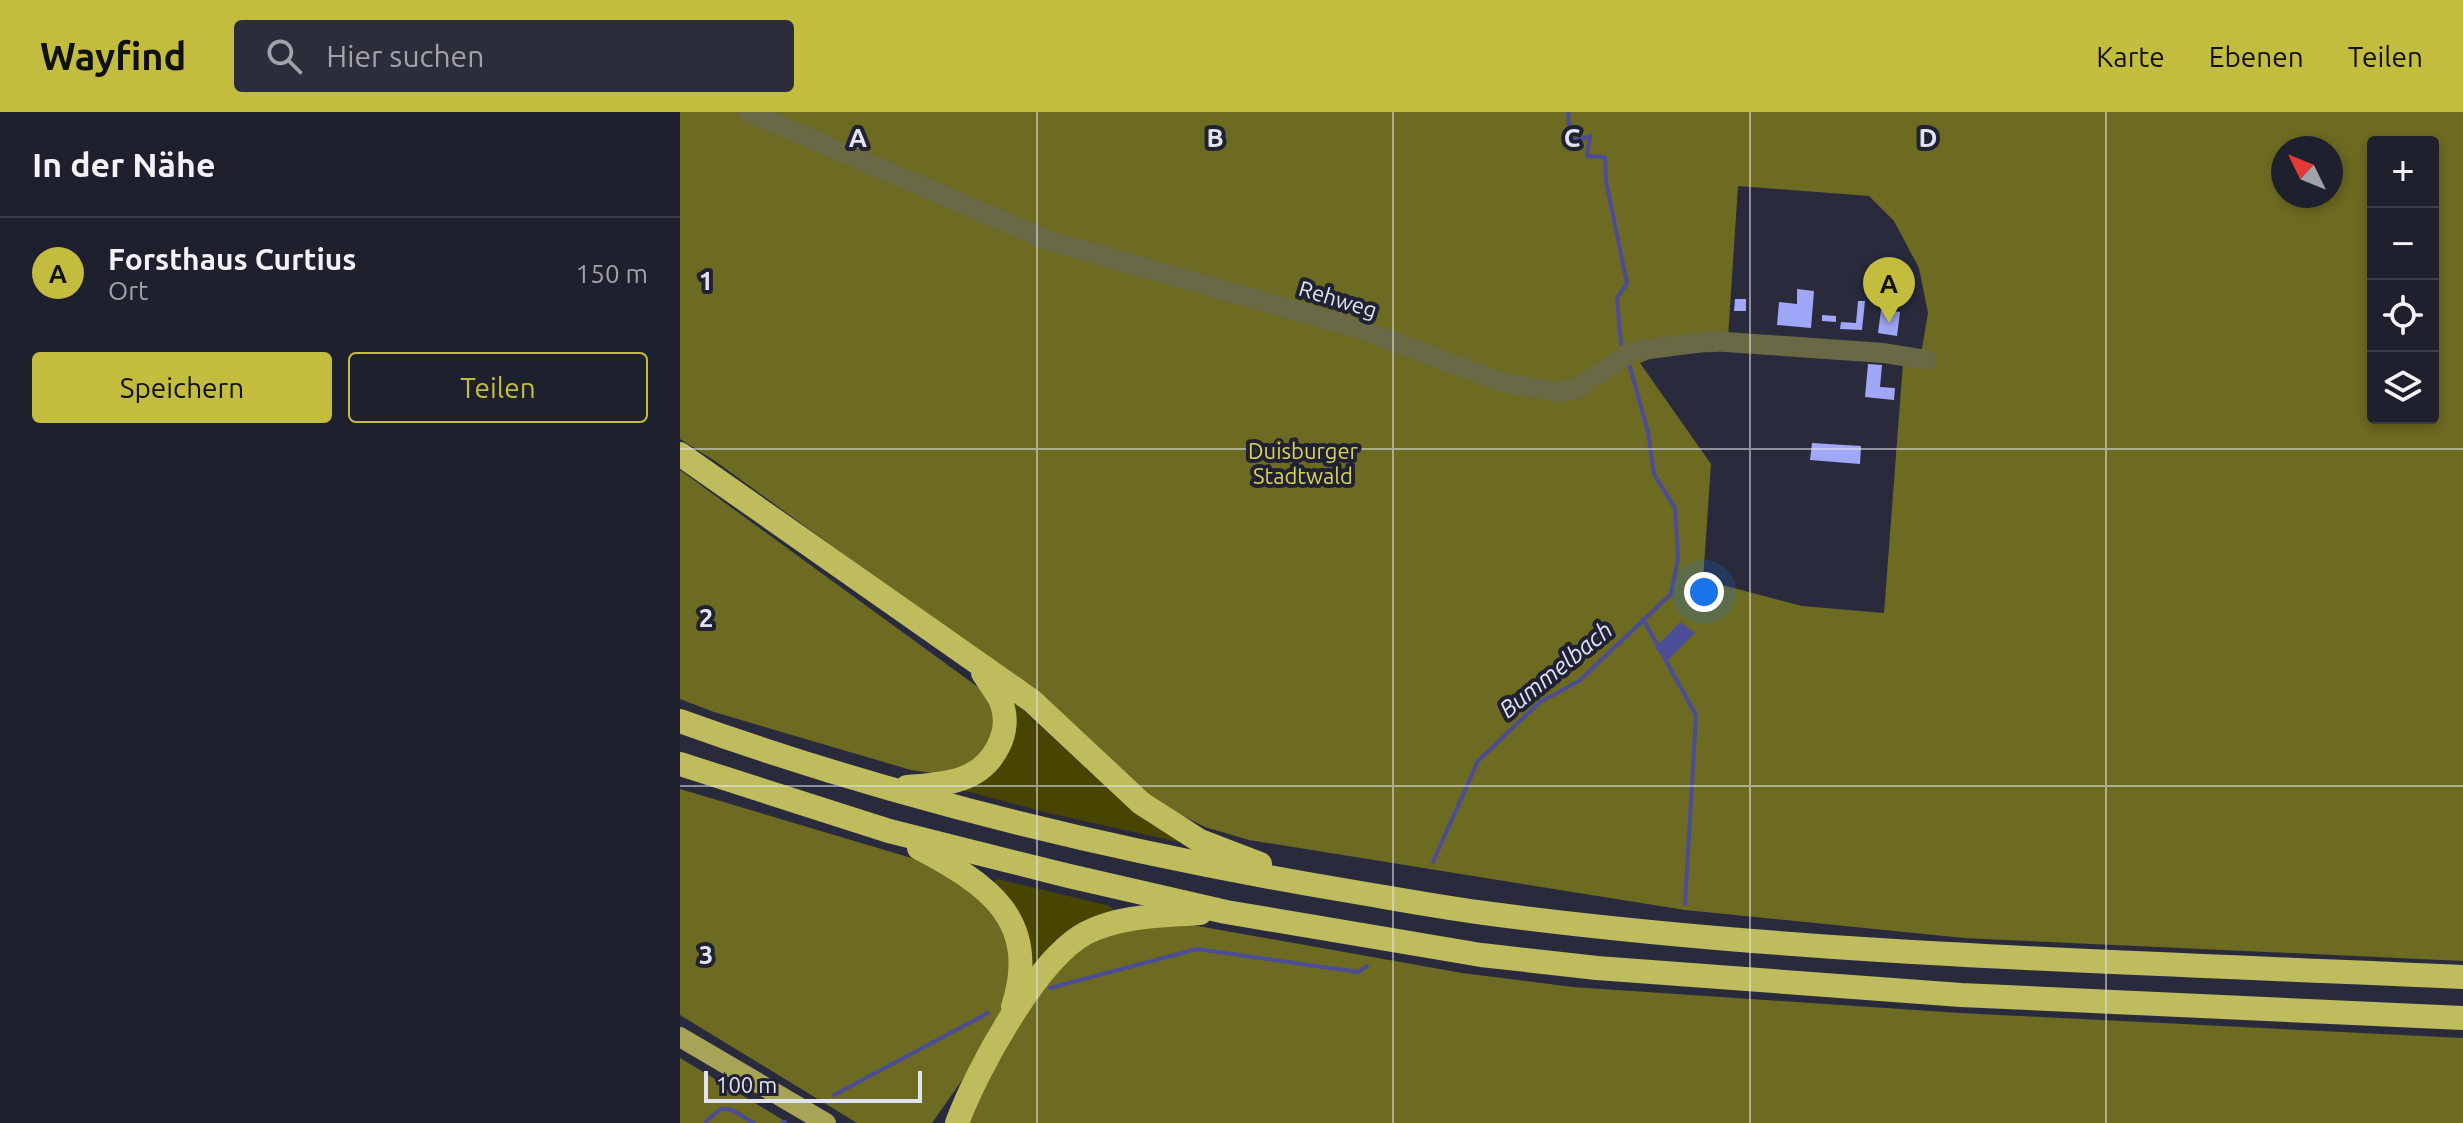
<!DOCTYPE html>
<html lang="de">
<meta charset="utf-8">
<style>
body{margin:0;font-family:Ubuntu,sans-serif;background:#2c2d3a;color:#f1f3f6}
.controls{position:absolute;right:24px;top:24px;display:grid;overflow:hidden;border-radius:8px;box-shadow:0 4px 12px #0003}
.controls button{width:72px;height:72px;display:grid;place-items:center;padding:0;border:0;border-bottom:2px solid #3c3e4a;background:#1f202e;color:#f1f3f6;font:40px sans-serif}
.compass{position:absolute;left:1591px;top:24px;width:72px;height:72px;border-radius:50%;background:#1f202e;box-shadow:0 4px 12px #0003;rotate:313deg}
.scale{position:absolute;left:24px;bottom:20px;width:218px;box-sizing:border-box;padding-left:8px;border:4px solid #e1e3ef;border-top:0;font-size:22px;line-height:28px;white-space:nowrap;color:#e1e3ef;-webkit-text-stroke:6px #202132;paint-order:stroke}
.you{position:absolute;left:1024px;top:480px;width:28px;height:28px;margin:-20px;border:6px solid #fff;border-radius:50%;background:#1a73e8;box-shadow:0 0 0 12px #1a73e833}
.badge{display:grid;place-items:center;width:52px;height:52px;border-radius:50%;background:#c2bd3f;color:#111;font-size:26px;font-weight:700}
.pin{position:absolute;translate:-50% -66px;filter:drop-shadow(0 2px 4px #0008)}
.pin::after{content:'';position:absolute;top:42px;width:28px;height:24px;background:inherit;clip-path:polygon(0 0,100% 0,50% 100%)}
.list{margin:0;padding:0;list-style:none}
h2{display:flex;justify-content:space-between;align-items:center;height:104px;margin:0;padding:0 32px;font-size:34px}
h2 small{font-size:26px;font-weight:400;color:#a1a3aa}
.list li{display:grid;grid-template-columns:52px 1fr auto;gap:24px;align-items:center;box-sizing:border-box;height:112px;padding:0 32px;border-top:2px solid #3c3e4a}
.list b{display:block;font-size:30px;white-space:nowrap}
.list p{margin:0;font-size:26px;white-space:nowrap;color:#a1a3aa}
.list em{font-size:26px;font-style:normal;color:#a1a3aa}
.actions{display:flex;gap:16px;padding:24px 32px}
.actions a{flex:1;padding:18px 0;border:2px solid #c2bd3f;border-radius:8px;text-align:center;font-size:28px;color:#c2bd3f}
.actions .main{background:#c2bd3f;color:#111}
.icon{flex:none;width:44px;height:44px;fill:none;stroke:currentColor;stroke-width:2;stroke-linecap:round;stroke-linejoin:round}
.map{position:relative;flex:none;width:1783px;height:1011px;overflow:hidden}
header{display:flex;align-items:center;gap:48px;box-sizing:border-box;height:112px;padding:0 40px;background:#c2bd3f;color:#111}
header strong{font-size:38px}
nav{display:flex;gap:44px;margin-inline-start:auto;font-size:28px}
.search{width:560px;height:72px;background:#2c2d3a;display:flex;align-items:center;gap:20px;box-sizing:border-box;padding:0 28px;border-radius:8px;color:#a1a3aa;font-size:30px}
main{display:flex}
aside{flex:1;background:#1f202e}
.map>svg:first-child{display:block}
.green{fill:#484503}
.forest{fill:#6d6a21;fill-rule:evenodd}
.water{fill:#4c4d97}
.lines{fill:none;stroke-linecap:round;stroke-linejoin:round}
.stream{stroke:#4c4d97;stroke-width:4}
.building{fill:#a1a7f8}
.minor{stroke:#6a6945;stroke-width:20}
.major{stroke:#a7a458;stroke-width:20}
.highway{stroke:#bfbc5e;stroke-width:24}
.grid{fill:none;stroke:#e1e3ef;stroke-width:2;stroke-opacity:0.55}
.labels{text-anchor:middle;stroke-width:8;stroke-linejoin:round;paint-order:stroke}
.street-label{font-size:22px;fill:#e1e3ef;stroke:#202132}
.park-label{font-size:22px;fill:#d8d455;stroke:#202132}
.water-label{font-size:24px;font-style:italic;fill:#e0e3f8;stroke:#202132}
.grid-label{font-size:26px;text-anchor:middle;font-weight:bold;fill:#e1e3ef;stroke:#202132;stroke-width:8;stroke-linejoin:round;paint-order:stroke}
</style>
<header>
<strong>Wayfind</strong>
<div class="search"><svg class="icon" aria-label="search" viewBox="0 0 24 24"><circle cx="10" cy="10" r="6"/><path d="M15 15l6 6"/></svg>Hier suchen</div>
<nav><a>Karte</a><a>Ebenen</a><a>Teilen</a></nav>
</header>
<main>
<aside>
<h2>In der Nähe<small></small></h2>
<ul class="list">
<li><span class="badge">A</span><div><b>Forsthaus Curtius</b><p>Ort</p></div><em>150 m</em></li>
</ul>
<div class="actions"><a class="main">Speichern</a><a>Teilen</a></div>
</aside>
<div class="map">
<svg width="1783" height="1011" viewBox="0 0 1783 1011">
<rect width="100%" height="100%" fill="#292b3d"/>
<g class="green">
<polygon points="328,584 419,668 503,731 368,701 282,678"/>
<polygon points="317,767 430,794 434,799 351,864 312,772"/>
</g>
<g class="forest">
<path d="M0,0H1783V849L1284,826L1005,798L569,728L525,715L479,692L282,528L35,349L0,327ZM1693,30H1753V306H1693ZM1603,36H1651V84H1603ZM1058,74L1189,84L1214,109L1239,156L1248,201L1239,254L1223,251L1204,501L1122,494L1023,468L1031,352L960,251L984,241L1038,240L1048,225Z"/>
<polygon points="0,358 302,578 311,589 316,622 294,653 267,663 231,658 34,600 0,587"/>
<polygon points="0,677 265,756 327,812 331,882 292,954 252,1011 177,1011 0,903"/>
<polygon points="512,813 782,861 893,875 1280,901 1783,926 1783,1011 283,1011 361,875 383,848 434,818"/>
<polygon points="0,946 108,1011 0,1011"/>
</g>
<polygon class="water" points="1000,510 1015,521 988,548 975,536"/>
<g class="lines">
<g class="stream">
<polyline points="888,0 889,15 895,29 910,24 907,44 925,45 926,69 947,171 937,186 941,232"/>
<polyline points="963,507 1016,603 1005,792"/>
<polyline points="753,750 798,649 860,590 899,569 991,482 998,447 995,396 974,362 968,320 950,255"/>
<polyline points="370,876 517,837 678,860 687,854"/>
<polyline points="154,983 308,901"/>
<polyline points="26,1009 41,997 50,997 74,1011"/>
<polyline points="102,1011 105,1010"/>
</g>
</g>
<g class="building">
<polygon points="1117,177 1134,179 1131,216 1097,213 1099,190 1117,192"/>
<polygon points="1055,187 1066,187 1066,199 1054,199"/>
<polygon points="1178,189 1185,189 1182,218 1160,217 1161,210 1176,211"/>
<polygon points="1201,198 1220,200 1217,224 1198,221"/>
<polygon points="1142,203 1156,204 1156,210 1142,209"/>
<polygon points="1188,252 1202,253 1200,275 1215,276 1214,288 1185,285"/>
<polygon points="1132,331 1181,334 1180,352 1130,348"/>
</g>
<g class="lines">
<polyline class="minor" points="68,0 367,128 680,217 821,270 876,280 895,277 953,239 1031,229 1204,241 1247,248"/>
<polyline class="major" points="0,925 146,1011"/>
<g class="highway">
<polyline points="0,342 352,589 461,691 520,729 580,752"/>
<path d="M0,609C216,687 442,741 669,779C717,787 764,796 812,802C1134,844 1459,850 1783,865"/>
<polyline points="0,652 209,719 389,764 546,800 801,843 917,856 1281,883 1783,906"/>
<path d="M227,675C264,672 300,671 318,635C326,620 327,603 320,587C315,578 308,569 303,561"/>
<path d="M239,736C307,772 361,807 333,895"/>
<path d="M277,1011C296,959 357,847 406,821C441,803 483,804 520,801"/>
</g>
</g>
<path class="grid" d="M357,0V1011M713,0V1011M1070,0V1011M1426,0V1011M0,337H1783M0,674H1783"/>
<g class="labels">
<g class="street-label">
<text transform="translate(658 187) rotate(17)" y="8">Rehweg</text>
</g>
<g class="park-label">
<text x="623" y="347">Duisburger<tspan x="623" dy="25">Stadtwald</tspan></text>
</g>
<g class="water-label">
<text transform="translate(876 558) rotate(-39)" y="8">Bummelbach</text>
</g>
</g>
<g class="grid-label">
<text x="178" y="35">A</text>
<text x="535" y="35">B</text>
<text x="892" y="35">C</text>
<text x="1248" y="35">D</text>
<text x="26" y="178">1</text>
<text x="26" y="515">2</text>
<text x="26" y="852">3</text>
</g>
</svg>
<div class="controls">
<button>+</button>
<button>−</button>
<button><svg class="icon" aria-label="locate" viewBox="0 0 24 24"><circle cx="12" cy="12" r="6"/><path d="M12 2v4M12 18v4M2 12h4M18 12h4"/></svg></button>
<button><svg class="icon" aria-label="layers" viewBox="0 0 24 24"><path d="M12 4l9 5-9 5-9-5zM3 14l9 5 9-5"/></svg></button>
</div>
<svg class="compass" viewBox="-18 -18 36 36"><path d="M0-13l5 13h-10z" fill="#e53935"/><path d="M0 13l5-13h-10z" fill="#a1a3aa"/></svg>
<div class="scale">100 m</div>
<div class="you"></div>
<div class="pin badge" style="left:1209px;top:211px">A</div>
</div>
</main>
